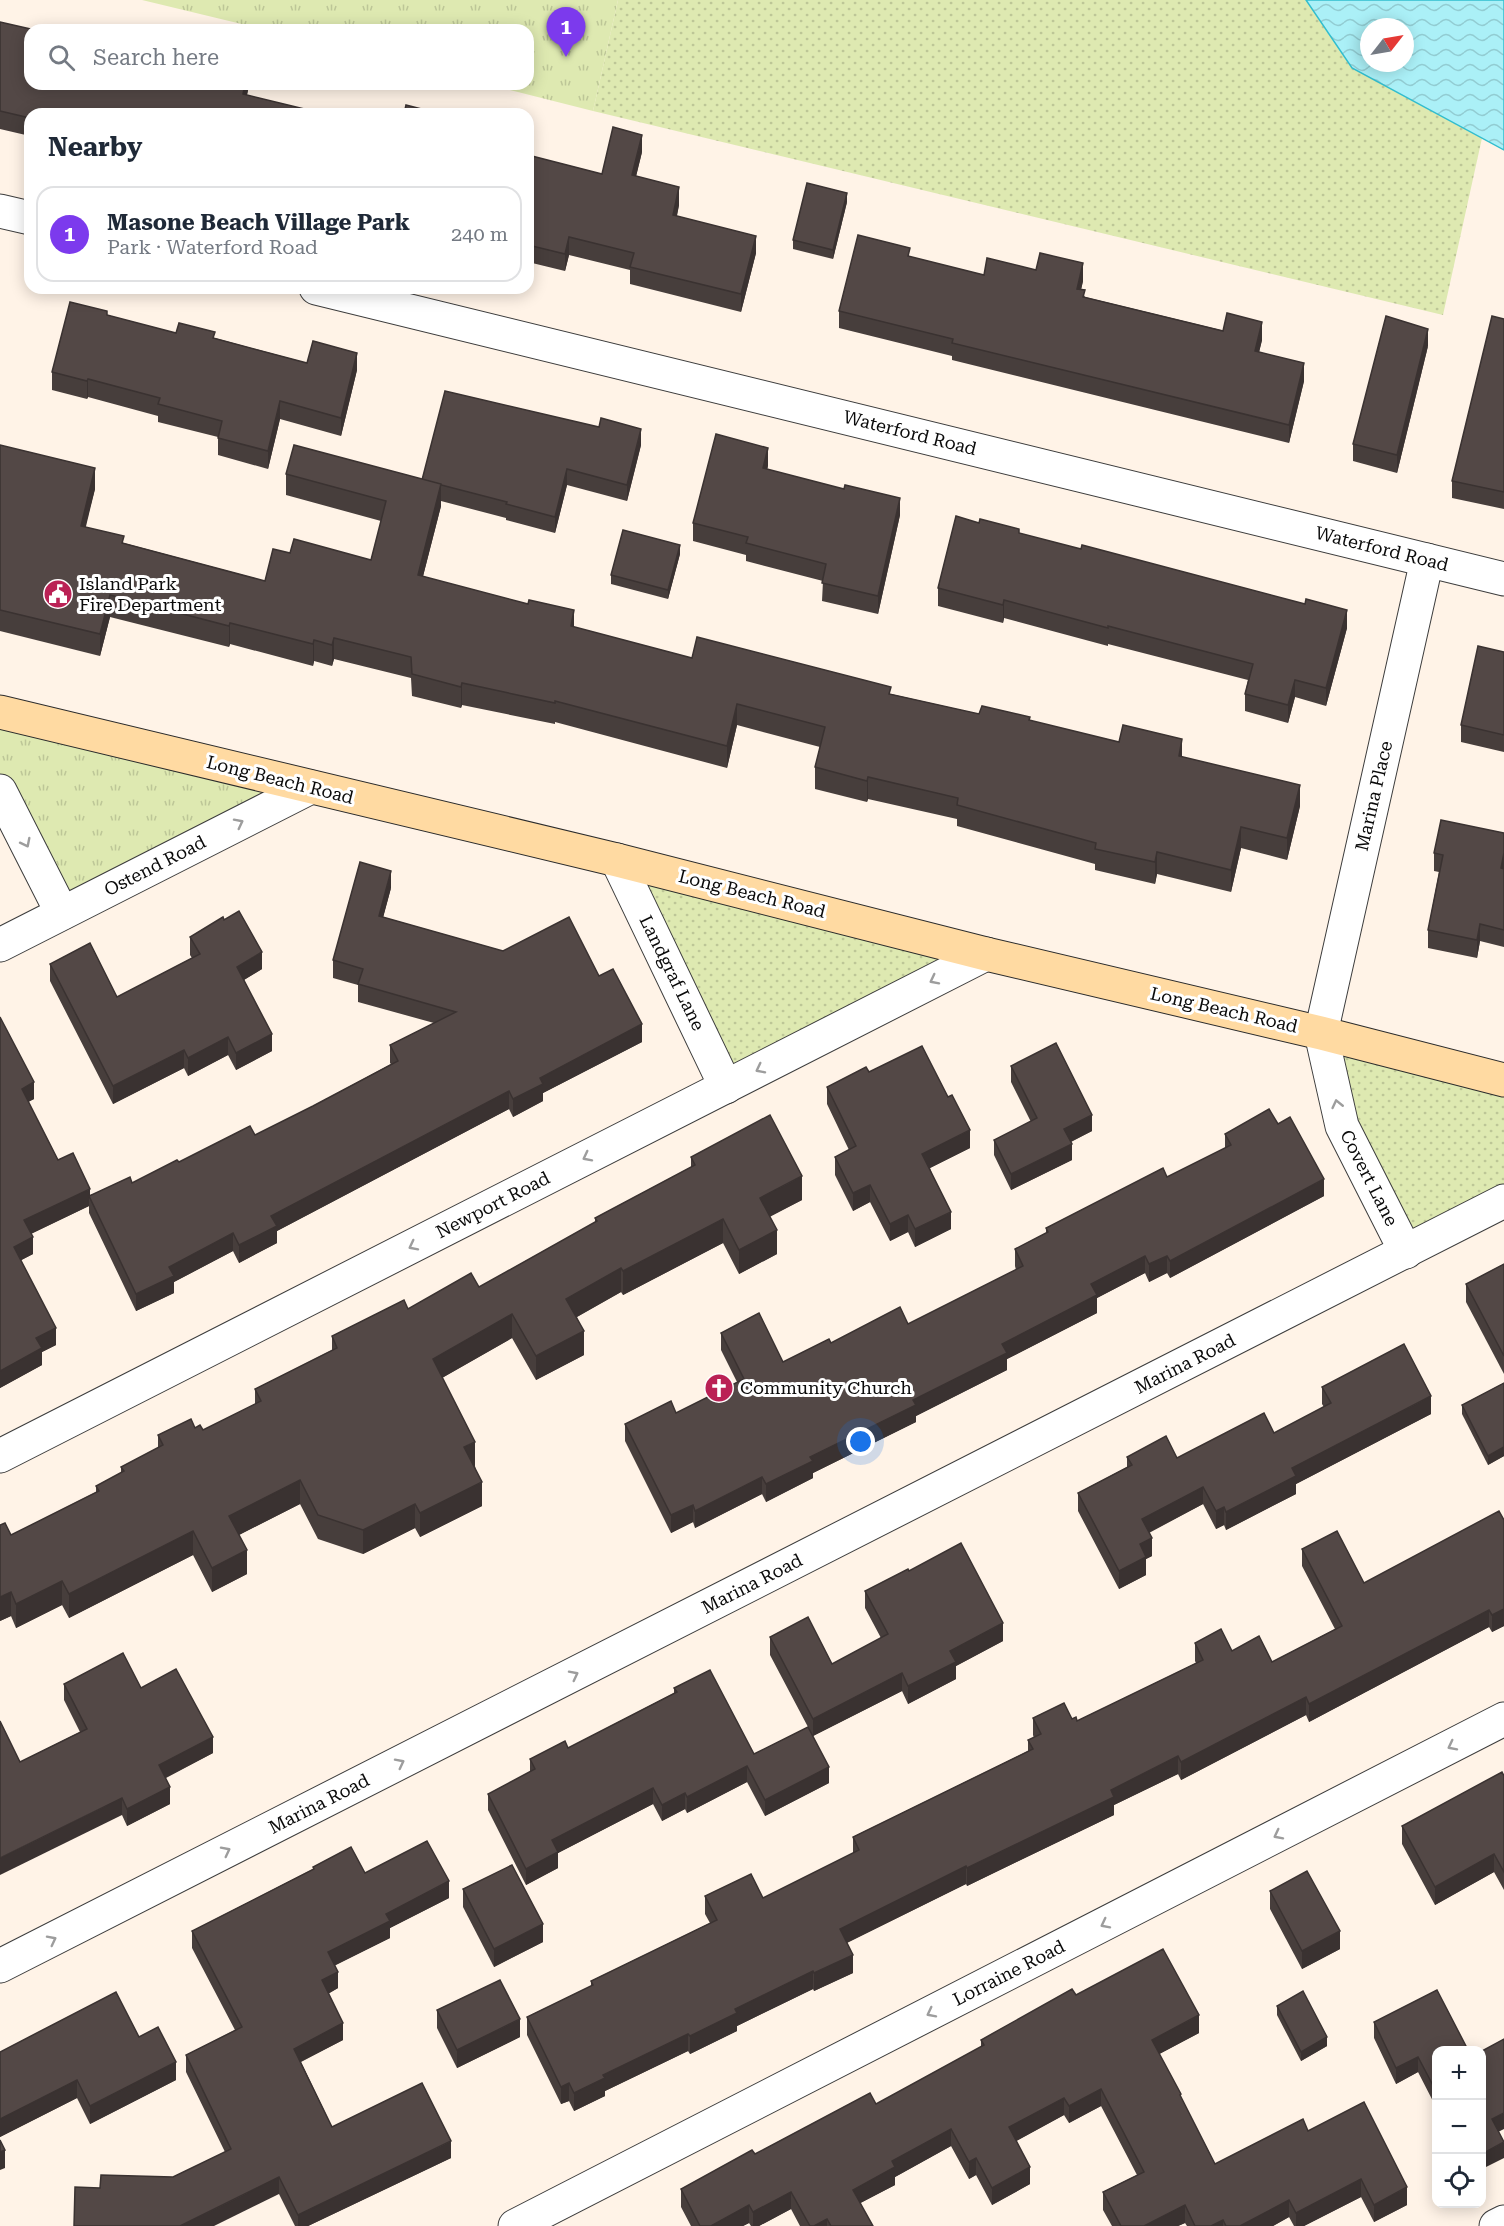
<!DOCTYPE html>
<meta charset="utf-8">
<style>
body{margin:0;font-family:"Roboto Serif",serif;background:#f6f6f7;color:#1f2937}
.controls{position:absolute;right:18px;bottom:18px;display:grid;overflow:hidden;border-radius:12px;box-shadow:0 3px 15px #0003}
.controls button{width:54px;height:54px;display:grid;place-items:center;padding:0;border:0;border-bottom:2px solid #e0e1e3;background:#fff;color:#1f2937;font:30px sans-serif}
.compass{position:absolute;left:1360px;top:18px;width:54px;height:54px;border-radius:50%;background:#fff;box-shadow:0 3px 15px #0003;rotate:59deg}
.you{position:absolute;left:861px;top:1442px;width:21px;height:21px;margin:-15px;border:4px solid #fff;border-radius:50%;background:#1a73e8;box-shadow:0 0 0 9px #1a73e833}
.badge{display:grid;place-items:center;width:39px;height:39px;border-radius:50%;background:#7c3aed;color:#fff;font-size:20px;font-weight:700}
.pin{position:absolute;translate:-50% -50px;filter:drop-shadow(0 2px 3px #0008)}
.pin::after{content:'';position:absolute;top:32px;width:21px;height:18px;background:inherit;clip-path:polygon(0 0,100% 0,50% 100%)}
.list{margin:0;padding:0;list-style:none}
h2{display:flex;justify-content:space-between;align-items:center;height:78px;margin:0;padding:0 24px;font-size:26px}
h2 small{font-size:20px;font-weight:400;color:#747a83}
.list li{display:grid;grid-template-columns:39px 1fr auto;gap:18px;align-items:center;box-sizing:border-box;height:96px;margin:0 12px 12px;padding:0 12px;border:2px solid #e0e1e3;border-radius:18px}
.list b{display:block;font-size:22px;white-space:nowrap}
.list p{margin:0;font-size:20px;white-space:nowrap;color:#747a83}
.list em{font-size:20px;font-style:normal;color:#747a83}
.icon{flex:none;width:33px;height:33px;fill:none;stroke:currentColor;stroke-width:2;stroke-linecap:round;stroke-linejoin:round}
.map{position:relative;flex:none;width:1504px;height:2226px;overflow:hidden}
.search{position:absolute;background:#fff;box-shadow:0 3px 15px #0003;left:24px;top:24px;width:510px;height:66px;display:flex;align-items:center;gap:15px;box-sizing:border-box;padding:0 21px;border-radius:18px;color:#747a83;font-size:22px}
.panel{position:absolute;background:#fff;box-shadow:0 3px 15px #0003;left:24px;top:108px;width:510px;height:186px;border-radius:18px}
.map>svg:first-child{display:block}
.grass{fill:url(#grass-dots)}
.park{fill:url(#park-tufts)}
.water{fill:url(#water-waves);stroke:#31bdce;stroke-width:1.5;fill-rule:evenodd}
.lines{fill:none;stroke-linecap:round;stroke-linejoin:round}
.minor-casing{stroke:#3d3d3d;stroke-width:35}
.secondary-casing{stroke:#2c2c2c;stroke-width:35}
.minor{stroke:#fff;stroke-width:33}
.secondary{stroke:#ffdaa2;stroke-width:33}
.wall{fill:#473e3c}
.shaded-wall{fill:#3a3231}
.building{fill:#534846;stroke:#3a3231;stroke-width:1.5}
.oneway{stroke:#9d9d9d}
.labels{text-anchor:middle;stroke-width:6;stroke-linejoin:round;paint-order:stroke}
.street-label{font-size:18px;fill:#0a0a0a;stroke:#fff}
.poi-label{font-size:18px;fill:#0a0a0a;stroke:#fff;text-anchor:start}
</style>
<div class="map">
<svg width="1504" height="2226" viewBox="0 0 1504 2226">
<defs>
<pattern id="grass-dots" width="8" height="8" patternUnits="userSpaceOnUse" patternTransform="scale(1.5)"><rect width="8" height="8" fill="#dee9b1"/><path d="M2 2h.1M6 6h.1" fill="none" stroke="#bdc697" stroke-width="1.8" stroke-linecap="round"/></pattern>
<pattern id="park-tufts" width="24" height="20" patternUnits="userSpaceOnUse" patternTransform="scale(1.5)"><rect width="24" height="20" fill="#dee9b1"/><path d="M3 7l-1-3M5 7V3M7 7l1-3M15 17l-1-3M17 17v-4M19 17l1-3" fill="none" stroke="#bdc697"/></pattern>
<pattern id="water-waves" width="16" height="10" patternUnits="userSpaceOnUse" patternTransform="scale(1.5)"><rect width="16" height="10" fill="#abf0f7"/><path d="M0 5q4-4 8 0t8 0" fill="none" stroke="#92ccd2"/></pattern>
</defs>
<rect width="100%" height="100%" fill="#fff3e7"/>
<g class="grass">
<polygon points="618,0 1306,0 1352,68 1482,138 1443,315 593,111"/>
<polygon points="633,873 965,955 729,1076"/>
<polygon points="1339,1054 1504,1096 1504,1187 1414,1235 1355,1119"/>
</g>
<g class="park">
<polygon points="142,0 618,0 593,111 486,84 528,84 528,30 266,30"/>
<polygon points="0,720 291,791 64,905 0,776"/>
</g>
<path class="water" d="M1306,0H1504V150L1352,68ZM1369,27H1405V63H1369Z"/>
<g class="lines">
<g class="minor-casing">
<g id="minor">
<polyline points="0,211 30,218"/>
<polyline points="316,288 1504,579"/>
<polyline points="0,791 62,913"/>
<polyline points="617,860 726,1087"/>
<polyline points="0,945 311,787"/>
<polyline points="1406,1252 1342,1126 1321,1033 1427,560"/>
<polyline points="0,1456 986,954"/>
<polyline points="0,1966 1504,1201"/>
<polyline points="515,2226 1504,1719"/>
<polyline points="1496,2226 1504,2222"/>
</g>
</g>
<g class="secondary-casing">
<polyline id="secondary" points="0,712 617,860 986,954 1321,1033 1504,1080"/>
</g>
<use href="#minor" class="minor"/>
<use href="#secondary" class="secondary"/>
</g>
<g class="wall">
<polygon points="0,22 249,84 247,95 30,114 30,136 0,129"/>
<polygon points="642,152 636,176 679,205 677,216 756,253 741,312 630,284 630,270 569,255 565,271 528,262 528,155 602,174"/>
<polygon points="847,202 833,259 793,249 793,240"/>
<polygon points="910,257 984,275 1083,281 1081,290 1085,297 1262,340 1259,352 1304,381 1289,443 952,360 952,356 839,328 839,311"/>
<polygon points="107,315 176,333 215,338 307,363 357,370 341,436 280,419 268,469 218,455 218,437 158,422 158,416 88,397 87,399 52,390 52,372"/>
<polygon points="1504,319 1504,509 1452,498 1452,481"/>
<polygon points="1428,346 1397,473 1353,461 1353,444"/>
<polygon points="0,445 95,489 85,527 124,543 265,581 290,553 371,560 381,521 286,495 286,474 422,480 641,445 627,501 567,485 555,533 506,520 506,518 441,501 441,506 423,576 574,627 692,658 891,694 979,714 1030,721 1182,757 1300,806 1287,860 1241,848 1231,892 1157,874 1155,884 1095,870 1095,864 957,826 957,819 868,799 867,802 815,789 815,767 820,747 737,725 727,768 555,722 555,724 462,705 461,708 412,696 411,678 334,659 332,666 314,661 313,666 230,644 229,647 110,617 100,656 0,631"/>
<polygon points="768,466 767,469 900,515 878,614 822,601 823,581 746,561 746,555 693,541 693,523"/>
<polygon points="1019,533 1347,628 1326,706 1295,697 1288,723 1245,711 1245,694 1248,680 1108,644 1108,646 1004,618 1003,623 938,606 938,588"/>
<polygon points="680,554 668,599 611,584 611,575"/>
<polygon points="1504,652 1504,752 1461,742 1461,725"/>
<polygon points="1504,833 1504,947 1480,941 1477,958 1428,948 1428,930 1439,872 1434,871 1434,853"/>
<polygon points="391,888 383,917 503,951 599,976 642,1042 543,1093 543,1101 513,1117 509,1109 277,1231 277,1243 239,1263 233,1251 174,1282 174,1293 136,1311 89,1213 89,1206 31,1234 33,1254 21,1260 56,1345 42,1352 42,1365 0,1388 0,1017 34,1099 28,1102 58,1160 90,1195 132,1183 179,1162 255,1135 313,1106 391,1064 390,1063 390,1045 434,1023 358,1002 358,985 333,978 333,960"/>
<polygon points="190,937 262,969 244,980 272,1051 236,1070 228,1055 188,1076 184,1068 113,1104 50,981 50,964 117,997 192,958 190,955"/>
<polygon points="1011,1066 1092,1131 1071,1142 1072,1160 1011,1190 994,1155 994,1140 1031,1122 1011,1082"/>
<polygon points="869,1072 970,1148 930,1168 951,1229 915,1247 908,1232 890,1241 870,1202 853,1211 835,1175 835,1157 849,1150 827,1104 827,1087"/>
<polygon points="1278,1124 1324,1196 1170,1278 1167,1273 1149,1282 1145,1273 1097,1298 1097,1313 1007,1359 1007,1370 916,1416 916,1422 813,1473 813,1478 766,1502 762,1494 695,1528 693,1522 671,1533 625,1441 625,1424 676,1413 737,1382 721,1350 721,1333 783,1362 831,1343 908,1324 1016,1270 1015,1266 1015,1249 1046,1233 1046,1228 1167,1177 1225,1148 1225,1134"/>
<polygon points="691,1157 802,1200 770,1216 777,1254 739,1274 723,1243 623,1295 621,1292 577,1317 584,1355 536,1380 512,1338 442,1378 475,1466 482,1506 420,1537 415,1528 363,1554 318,1539 300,1504 239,1535 247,1574 212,1592 193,1555 69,1618 62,1605 16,1628 11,1616 0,1621 11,1535 96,1492 96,1486 121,1473 121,1467 158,1448 158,1435 195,1428 203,1430 255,1405 255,1389 332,1350 332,1336 408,1309 479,1287 595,1223 595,1218 691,1167"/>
<polygon points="1504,1264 1504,1374 1466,1302 1466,1284"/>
<polygon points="1504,1383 1504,1456 1488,1465 1462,1414 1462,1405"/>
<polygon points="1322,1387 1431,1414 1296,1484 1296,1494 1226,1530 1224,1525 1216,1529 1203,1504 1149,1533 1152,1556 1146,1559 1146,1575 1119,1589 1078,1511 1078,1493 1127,1467 1127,1457 1177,1458 1274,1433 1324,1407 1322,1404"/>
<polygon points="1504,1520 1504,1626 1492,1632 1489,1627 1309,1722 1306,1715 1181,1780 1178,1774 1114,1805 1114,1815 967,1886 966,1884 847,1943 853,1973 814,1991 813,1989 737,2026 737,2031 690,2054 688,2051 605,2091 605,2096 574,2111 569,2101 561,2104 527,2035 527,2017 591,1986 591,1981 710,1923 705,1914 705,1896 763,1898 853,1853 853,1837 1028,1751 1028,1740 1034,1738 1033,1735 1033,1718 1072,1719 1077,1721 1196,1663 1195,1661 1195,1643 1232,1651 1272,1662 1335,1629 1302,1566 1302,1549 1364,1583"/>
<polygon points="909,1571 1003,1641 956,1666 956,1679 908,1704 902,1691 813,1736 829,1783 765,1816 747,1782 687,1813 685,1809 662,1821 653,1804 558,1853 558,1868 526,1885 488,1810 488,1794 530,1772 530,1759 568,1748 674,1693 674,1688 754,1754 808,1727 770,1655 770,1637 832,1664 881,1638 865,1608 865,1591"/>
<polygon points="64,1684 141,1688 213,1753 166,1778 170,1804 127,1826 122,1815 20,1762 80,1732 64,1700"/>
<polygon points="1504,1776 1504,1890 1494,1872 1435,1905 1402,1844 1402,1826"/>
<polygon points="313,1867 365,1873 449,1898 390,1928 390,1938 335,1965 338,1988 328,1994 343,2040 301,2062 332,2127 451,2158 308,2226 295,2226 279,2194 100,2188 173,2177 225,2152 186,2072 186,2055 235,2030 192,1948 192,1931 313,1869"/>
<polygon points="463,1889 543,1942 494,1967 463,1907"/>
<polygon points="1270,1891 1340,1949 1302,1969 1270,1909"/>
<polygon points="1076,1995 1199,2033 1159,2054 1215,2164 1308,2131 1407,2205 1374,2222 1361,2197 1304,2226 1294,2226 1289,2217 1273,2226 1187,2226 1185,2223 1178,2226 1112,2226 1103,2210 1103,2192 1137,2175 1101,2106 1069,2123 1064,2115 1016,2141 1030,2184 992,2205 976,2175 969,2179 951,2146 895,2177 895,2185 860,2203 873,2226 800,2226 791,2209 759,2226 751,2226 749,2223 743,2226 691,2226 681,2207 681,2189 755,2154 876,2104 981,2047 981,2040"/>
<polygon points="1277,2006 1327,2046 1301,2061 1277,2015"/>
<polygon points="437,2010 520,2037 457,2068 437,2028"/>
<polygon points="1374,2022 1437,2050 1437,2109 1418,2072 1396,2084 1374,2038"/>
<polygon points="139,2037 176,2080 90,2124 77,2098 0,2137 0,2052"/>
</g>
<g class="shaded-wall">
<polygon points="245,84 249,84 249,86 243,112 243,94"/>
<polygon points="642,135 642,152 632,193 632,175"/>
<polygon points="679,187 679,205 673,232 673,215"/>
<polygon points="847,193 847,202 833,259 833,250"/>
<polygon points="756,236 756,253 741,312 741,294"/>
<polygon points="569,237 569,255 565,271 565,254"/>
<polygon points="1083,263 1083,281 1077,306 1077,289"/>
<polygon points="1262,322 1262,340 1255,369 1255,351"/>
<polygon points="1428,329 1428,346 1397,473 1397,455"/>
<polygon points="357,353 357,370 341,436 341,418"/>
<polygon points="1304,363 1304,381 1289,443 1289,425"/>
<polygon points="88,379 88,397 87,399 87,381"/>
<polygon points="280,401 280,419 268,469 268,451"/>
<polygon points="641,429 641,445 627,501 627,485"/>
<polygon points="768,448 768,466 763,485 763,468"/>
<polygon points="95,468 95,489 81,547 81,526"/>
<polygon points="567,469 567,485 555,533 555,517"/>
<polygon points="441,484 441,506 418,596 418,575"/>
<polygon points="900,498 900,515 878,614 878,596"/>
<polygon points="680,545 680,554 668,599 668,590"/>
<polygon points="110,595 110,617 100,656 100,634"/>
<polygon points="1004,600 1004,618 1003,623 1003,605"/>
<polygon points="574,610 574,631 571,626"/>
<polygon points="1347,610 1347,628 1326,706 1326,688"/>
<polygon points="230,623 230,644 229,647 229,626"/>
<polygon points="334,638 334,659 332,666 332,645"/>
<polygon points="314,640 314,661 313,666 313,644"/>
<polygon points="1295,680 1295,697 1288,723 1288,705"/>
<polygon points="462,683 462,705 461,708 461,687"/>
<polygon points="737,704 737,725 727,768 727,746"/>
<polygon points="1182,739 1182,760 1179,756"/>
<polygon points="868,777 868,799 867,802 867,781"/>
<polygon points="1300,785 1300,806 1287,860 1287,838"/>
<polygon points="1241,827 1241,848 1231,892 1231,870"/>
<polygon points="1157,852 1157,874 1155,884 1155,862"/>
<polygon points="1504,853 1504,871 1501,868"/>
<polygon points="391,871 391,888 379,933 379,916"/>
<polygon points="1480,924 1480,941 1477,958 1477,940"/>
<polygon points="262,952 262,969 237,984 237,967"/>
<polygon points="642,1024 642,1042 543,1093 543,1101 513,1117 513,1099 540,1078"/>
<polygon points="272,1034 272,1051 236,1070 236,1053"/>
<polygon points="228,1037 228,1055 188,1076 188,1058"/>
<polygon points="184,1050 184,1068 113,1104 113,1086"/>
<polygon points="34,1082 34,1099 22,1105 22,1089"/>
<polygon points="509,1091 509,1109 277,1231 277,1243 239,1263 239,1245 271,1216"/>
<polygon points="1092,1115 1092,1131 1064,1145 1064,1129"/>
<polygon points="970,1130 970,1148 922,1172 922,1154"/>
<polygon points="1072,1144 1072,1160 1011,1190 1011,1174"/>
<polygon points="802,1176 802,1200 760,1222 760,1198"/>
<polygon points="1324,1179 1324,1196 1170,1278 1170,1261"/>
<polygon points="870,1185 870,1202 853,1211 853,1193"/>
<polygon points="90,1189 90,1199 89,1196 89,1206 24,1237 24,1220"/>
<polygon points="951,1212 951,1229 915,1247 915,1229"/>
<polygon points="908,1215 908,1232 890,1241 890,1224"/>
<polygon points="723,1219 723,1243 623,1295 623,1271"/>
<polygon points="777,1230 777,1254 739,1274 739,1250"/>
<polygon points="233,1233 233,1251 174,1282 174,1293 136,1311 136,1294 169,1267"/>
<polygon points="33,1237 33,1254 14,1264 14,1247"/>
<polygon points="1145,1256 1145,1273 1097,1298 1097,1313 1007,1359 1007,1370 916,1416 916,1422 813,1473 813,1478 766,1502 766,1484 810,1457 913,1400 1002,1344 1091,1284"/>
<polygon points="1167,1256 1167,1273 1149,1282 1149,1264"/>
<polygon points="621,1268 621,1292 566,1323 566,1299"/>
<polygon points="512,1314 512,1338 433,1383 433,1359"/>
<polygon points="56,1328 56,1345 42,1352 42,1365 0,1388 0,1371 36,1338"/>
<polygon points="584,1331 584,1355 536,1380 536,1356"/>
<polygon points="1431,1396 1431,1414 1296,1484 1296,1494 1226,1530 1226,1512 1292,1468"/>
<polygon points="475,1442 475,1466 464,1471 464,1447"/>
<polygon points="1504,1447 1504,1456 1488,1465 1488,1456"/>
<polygon points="762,1477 762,1494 695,1528 695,1511"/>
<polygon points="300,1480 300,1504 229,1540 229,1516"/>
<polygon points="482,1482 482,1506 420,1537 420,1513"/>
<polygon points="1203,1487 1203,1504 1142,1536 1142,1519"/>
<polygon points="415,1504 415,1528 363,1554 363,1530"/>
<polygon points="693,1505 693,1522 671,1533 671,1515"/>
<polygon points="1224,1507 1224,1525 1216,1529 1216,1511"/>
<polygon points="193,1531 193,1555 69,1618 69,1594"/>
<polygon points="1152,1538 1152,1556 1146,1559 1146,1575 1119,1589 1119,1571 1140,1544"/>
<polygon points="247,1550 247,1574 212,1592 212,1568"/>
<polygon points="62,1581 62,1605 16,1628 16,1604"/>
<polygon points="11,1592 11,1616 0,1621 0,1597"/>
<polygon points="1504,1609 1504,1626 1492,1632 1492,1615"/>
<polygon points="1489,1610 1489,1627 1309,1722 1309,1704"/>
<polygon points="1003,1623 1003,1641 956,1666 956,1679 908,1704 908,1686 950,1651"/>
<polygon points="902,1673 902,1691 813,1736 813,1719"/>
<polygon points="1306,1697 1306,1715 1181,1780 1181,1762"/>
<polygon points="213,1737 213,1753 159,1781 159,1765"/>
<polygon points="1178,1756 1178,1774 1114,1805 1114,1815 967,1886 967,1868 1111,1790"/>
<polygon points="747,1766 747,1782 687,1813 687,1797"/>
<polygon points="829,1767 829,1783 765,1816 765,1800"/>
<polygon points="170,1787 170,1804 127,1826 127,1809"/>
<polygon points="653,1788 653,1804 558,1853 558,1868 526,1885 526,1869 552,1840"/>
<polygon points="685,1793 685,1809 662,1821 662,1805"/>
<polygon points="122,1798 122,1815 0,1875 0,1858"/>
<polygon points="1494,1854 1494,1872 1435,1905 1435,1887"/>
<polygon points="966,1866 966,1884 840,1946 840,1929"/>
<polygon points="449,1881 449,1898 390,1928 390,1938 328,1969 328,1952 386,1914"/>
<polygon points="543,1924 543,1942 494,1967 494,1949"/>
<polygon points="1340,1931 1340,1949 1302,1969 1302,1951"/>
<polygon points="853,1955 853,1973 814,1991 814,1973"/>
<polygon points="813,1971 813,1989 737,2026 737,2031 690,2054 690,2036 735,2009"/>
<polygon points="338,1972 338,1988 322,1997 322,1980"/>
<polygon points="1199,2015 1199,2033 1152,2058 1152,2040"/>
<polygon points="520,2019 520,2037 457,2068 457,2050"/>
<polygon points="343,2023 343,2040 294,2065 294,2049"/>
<polygon points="688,2034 688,2051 605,2091 605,2096 574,2111 574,2093 603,2075"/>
<polygon points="1327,2037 1327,2046 1301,2061 1301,2052"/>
<polygon points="1418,2057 1418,2072 1396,2084 1396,2068"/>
<polygon points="176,2062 176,2080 90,2124 90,2106"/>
<polygon points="77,2080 77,2098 0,2137 0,2119"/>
<polygon points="569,2083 569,2101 561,2104 561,2087"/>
<polygon points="1101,2089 1101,2106 1069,2123 1069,2106"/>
<polygon points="1064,2098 1064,2115 1009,2145 1009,2127"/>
<polygon points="1504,2113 1504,2129 1492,2135 1492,2119"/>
<polygon points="951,2129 951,2146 895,2177 895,2185 853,2207 853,2190 892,2161"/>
<polygon points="451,2141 451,2158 308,2226 298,2226 298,2215"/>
<polygon points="1504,2142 1504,2158 1482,2169 1482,2154"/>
<polygon points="5,2150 5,2168 0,2170 0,2152"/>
<polygon points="976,2158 976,2175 969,2179 969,2162"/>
<polygon points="1030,2167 1030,2184 992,2205 992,2188"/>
<polygon points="279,2177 279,2194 214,2226 180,2226"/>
<polygon points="1361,2179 1361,2197 1304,2226 1296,2226 1296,2213"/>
<polygon points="1407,2187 1407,2205 1374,2222 1374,2205"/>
<polygon points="791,2192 791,2209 759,2226 753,2226 753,2212"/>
<polygon points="1289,2200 1289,2217 1273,2226 1240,2226"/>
<polygon points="749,2205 749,2223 743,2226 711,2226"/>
<polygon points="1185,2205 1185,2223 1178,2226 1144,2226"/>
<polygon points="827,2219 827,2226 814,2226"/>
<polygon points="1223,2220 1223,2226 1211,2226"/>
</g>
<g class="building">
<polygon points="0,22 35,30 30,30 30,84 245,84 243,94 325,114 30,114 30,118 0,111"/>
<polygon points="406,105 441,114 404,114"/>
<polygon points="613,127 642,135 632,175 679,187 673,215 756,236 741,294 630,267 634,253 569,237 565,254 528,245 528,155 602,174"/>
<polygon points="807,183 847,193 833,250 793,240"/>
<polygon points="858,235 910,248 908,256 984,275 987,258 1036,270 1040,253 1083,263 1077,289 1085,290 1083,297 1223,331 1227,313 1262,322 1255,351 1304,363 1289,425 952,343 953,339 839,311"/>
<polygon points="70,302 107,311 107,315 176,333 179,323 215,332 213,338 307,363 313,341 357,353 341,418 280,401 268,451 218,438 222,421 158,404 160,398 88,379 87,381 52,372"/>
<polygon points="1386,316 1428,329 1397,455 1353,444"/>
<polygon points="1492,316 1504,319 1504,492 1452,481"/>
<polygon points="445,391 599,427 601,418 641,429 627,485 567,469 555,517 506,504 507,502 422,480"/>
<polygon points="716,434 768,448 763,468 844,489 845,485 900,498 878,596 822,583 826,564 746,543 748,537 693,523"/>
<polygon points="0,445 95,468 81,526 124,536 122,543 265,581 273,549 290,553 294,539 371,560 386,501 286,474 294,445 441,484 418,575 528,604 529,600 574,610 571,626 692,658 697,637 891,687 889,694 979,714 982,706 1030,717 1029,720 1119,742 1123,725 1182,739 1179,756 1300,785 1287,838 1241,827 1231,870 1157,852 1155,862 1095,849 1096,843 957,805 958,798 868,777 867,781 815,767 825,727 737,704 727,746 555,701 555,703 462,683 461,687 412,674 411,657 334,638 332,645 314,640 313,644 230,623 229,626 110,595 100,634 0,610"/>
<polygon points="956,516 979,523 980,519 1019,529 1019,533 1081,549 1082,545 1305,604 1306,599 1347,610 1326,688 1295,680 1288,705 1245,694 1253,664 1108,626 1108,628 1004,600 1003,605 938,588"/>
<polygon points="623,530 680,545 668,590 611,575"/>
<polygon points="1478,646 1504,652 1504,735 1461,725"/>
<polygon points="1441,820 1504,833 1504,853 1501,868 1504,869 1504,930 1480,924 1477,940 1428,930 1443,855 1434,853"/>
<polygon points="360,862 391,871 379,916 503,951 569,917 599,976 613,969 642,1024 540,1078 543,1084 513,1099 509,1091 271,1216 277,1226 239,1245 233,1233 169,1267 174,1276 136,1294 89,1196 130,1177 132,1183 177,1160 179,1162 250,1126 255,1135 313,1106 398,1061 390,1045 456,1012 358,984 363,969 333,960"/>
<polygon points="239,911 262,952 237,967 272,1034 236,1053 228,1037 188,1058 184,1050 113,1086 50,964 90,943 117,997 200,954 190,937 223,917 224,920"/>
<polygon points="0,1017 34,1082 22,1089 58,1160 73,1153 90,1189 24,1220 33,1237 14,1247 56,1328 36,1338 42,1348 0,1371"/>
<polygon points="1056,1043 1092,1115 1064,1129 1072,1144 1011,1174 994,1140 1037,1118 1011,1066"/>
<polygon points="922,1046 948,1097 952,1095 970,1130 922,1154 951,1212 915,1229 908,1215 890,1224 870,1185 853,1193 835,1157 856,1146 827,1087 866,1067 869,1072"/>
<polygon points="1269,1109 1278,1124 1290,1117 1324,1179 1170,1261 1167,1256 1149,1264 1145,1256 1091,1284 1097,1295 1002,1344 1007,1353 913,1400 916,1405 810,1457 813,1461 766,1484 762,1477 695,1511 693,1505 671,1515 625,1424 671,1401 676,1413 744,1379 721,1333 759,1313 783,1362 829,1339 831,1343 900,1307 908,1324 1023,1266 1015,1249 1048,1232 1046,1228 1163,1168 1167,1177 1231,1145 1225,1134"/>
<polygon points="770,1115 802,1176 760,1198 777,1230 739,1250 723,1219 623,1271 621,1268 566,1299 584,1331 536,1356 512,1314 433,1359 475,1442 464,1447 482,1482 420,1513 415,1504 363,1530 318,1515 300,1480 229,1516 247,1550 212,1568 193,1531 69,1594 62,1581 16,1604 11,1592 0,1597 0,1525 5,1523 11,1535 99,1491 96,1486 124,1471 121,1467 163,1445 158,1435 191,1419 195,1428 200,1425 203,1430 261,1401 255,1389 337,1348 332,1336 404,1300 408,1309 471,1273 479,1287 597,1221 595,1218 695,1165 691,1157"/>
<polygon points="1504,1264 1504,1356 1466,1284"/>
<polygon points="1404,1344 1431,1396 1292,1468 1296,1476 1226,1512 1224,1507 1216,1511 1203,1487 1142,1519 1152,1538 1140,1544 1146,1557 1119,1571 1078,1493 1132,1465 1127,1457 1166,1436 1177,1458 1264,1413 1274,1433 1331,1403 1322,1387"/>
<polygon points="1504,1383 1504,1447 1488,1456 1462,1405"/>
<polygon points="1499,1511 1504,1520 1504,1609 1492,1615 1489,1610 1309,1704 1306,1697 1181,1762 1178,1756 1111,1790 1114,1797 967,1868 966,1866 840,1929 853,1955 814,1973 813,1971 735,2009 737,2013 690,2036 688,2034 603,2075 605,2078 574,2093 569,2083 561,2087 527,2017 593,1985 591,1981 717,1920 705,1896 751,1874 763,1898 859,1850 853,1837 1033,1749 1028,1740 1041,1734 1033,1718 1064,1703 1072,1719 1076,1717 1077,1721 1203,1660 1195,1643 1221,1629 1232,1651 1259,1636 1272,1662 1342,1626 1302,1549 1337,1531 1364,1583"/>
<polygon points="961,1543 1003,1623 950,1651 956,1662 908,1686 902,1673 813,1719 770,1637 808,1617 832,1664 888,1634 865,1591 908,1569 909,1571"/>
<polygon points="123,1653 141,1688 176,1669 213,1737 159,1765 170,1787 127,1809 122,1798 0,1858 0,1721 20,1762 87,1729 64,1684"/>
<polygon points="710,1670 754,1754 808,1727 829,1767 765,1800 747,1766 687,1797 685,1793 662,1805 653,1788 552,1840 558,1852 526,1869 488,1794 535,1769 530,1759 565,1741 568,1748 677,1692 674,1688"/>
<polygon points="1502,1772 1504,1776 1504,1872 1494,1854 1435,1887 1402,1826"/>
<polygon points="427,1841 449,1881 386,1914 390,1921 328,1952 338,1972 322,1980 343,2023 294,2049 332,2127 422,2083 451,2141 298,2215 279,2177 180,2226 74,2226 75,2187 100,2188 101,2175 173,2177 231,2149 186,2055 242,2027 192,1931 314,1869 313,1867 351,1847 365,1873"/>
<polygon points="512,1865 543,1924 494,1949 463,1889"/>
<polygon points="1307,1871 1340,1931 1302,1951 1270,1891"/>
<polygon points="1163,1949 1199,2015 1152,2040 1181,2094 1180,2095 1215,2164 1303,2119 1308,2131 1364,2102 1407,2187 1374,2205 1361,2179 1296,2213 1289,2200 1240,2226 1226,2226 1223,2220 1211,2226 1195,2226 1185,2205 1144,2226 1121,2226 1103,2192 1144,2172 1101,2089 1069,2106 1064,2098 1009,2127 1030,2167 992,2188 976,2158 969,2162 951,2129 892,2161 895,2167 853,2190 873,2226 831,2226 827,2219 814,2226 810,2226 791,2192 753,2212 749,2205 711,2226 700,2226 681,2189 752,2150 755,2154 870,2093 876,2104 984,2045 981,2040 1072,1989 1076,1995"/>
<polygon points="500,1980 520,2019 457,2050 437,2010"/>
<polygon points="1437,1990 1468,2050 1437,2050 1437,2093 1418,2057 1396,2068 1374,2022"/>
<polygon points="1303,1991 1327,2037 1301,2052 1277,2006"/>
<polygon points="116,1992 139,2037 158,2027 176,2062 90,2106 77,2080 0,2119 0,2052"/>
<polygon points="1504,2039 1504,2113 1492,2119 1504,2142 1482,2154 1482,2051"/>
<polygon points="0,2140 5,2150 0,2152"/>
</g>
<defs><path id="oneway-chevron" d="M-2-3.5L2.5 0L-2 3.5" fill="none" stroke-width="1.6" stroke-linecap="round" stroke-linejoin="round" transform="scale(1.5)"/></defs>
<g class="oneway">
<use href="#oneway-chevron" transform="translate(239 823) rotate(-27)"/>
<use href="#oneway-chevron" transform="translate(26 843) rotate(63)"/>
<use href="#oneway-chevron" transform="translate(934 980) rotate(153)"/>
<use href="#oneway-chevron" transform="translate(760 1069) rotate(153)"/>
<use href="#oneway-chevron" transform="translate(1337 1104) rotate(-103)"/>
<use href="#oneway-chevron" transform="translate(587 1157) rotate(153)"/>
<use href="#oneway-chevron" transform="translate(413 1246) rotate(153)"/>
<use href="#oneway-chevron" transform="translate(574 1675) rotate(-27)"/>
<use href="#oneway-chevron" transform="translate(1452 1746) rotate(153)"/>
<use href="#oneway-chevron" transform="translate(400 1763) rotate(-27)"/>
<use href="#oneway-chevron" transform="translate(1278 1835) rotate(153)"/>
<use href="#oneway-chevron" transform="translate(226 1851) rotate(-27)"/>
<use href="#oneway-chevron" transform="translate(1105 1924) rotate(153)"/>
<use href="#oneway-chevron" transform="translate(52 1940) rotate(-27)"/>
<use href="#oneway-chevron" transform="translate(931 2013) rotate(153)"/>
</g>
<defs>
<g id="civic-disc" transform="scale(1.5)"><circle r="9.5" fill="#ba2155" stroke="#fff"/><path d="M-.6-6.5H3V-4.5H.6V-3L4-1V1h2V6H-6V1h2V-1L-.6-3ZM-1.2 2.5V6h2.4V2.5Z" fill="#fff"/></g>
<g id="church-disc" transform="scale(1.5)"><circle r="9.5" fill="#ba2155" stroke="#fff"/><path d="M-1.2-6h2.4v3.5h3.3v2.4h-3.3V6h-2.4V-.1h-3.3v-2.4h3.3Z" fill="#fff"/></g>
</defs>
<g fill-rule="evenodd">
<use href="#civic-disc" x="58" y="594"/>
<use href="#church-disc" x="719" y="1388"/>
</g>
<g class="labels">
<g class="street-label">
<text transform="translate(910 433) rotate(14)" y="6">Waterford Road</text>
<text transform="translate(1382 549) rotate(14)" y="6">Waterford Road</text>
<text transform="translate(280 780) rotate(14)" y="6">Long Beach Road</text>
<text transform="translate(1374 796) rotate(-77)" y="6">Marina Place</text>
<text transform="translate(155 866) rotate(-27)" y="6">Ostend Road</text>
<text transform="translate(752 894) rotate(14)" y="6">Long Beach Road</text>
<text transform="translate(672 973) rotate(64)" y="6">Landgraf Lane</text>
<text transform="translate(1224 1010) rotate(13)" y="6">Long Beach Road</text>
<text transform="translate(1369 1178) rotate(63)" y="6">Covert Lane</text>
<text transform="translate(493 1205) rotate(-27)" y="6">Newport Road</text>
<text transform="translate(1185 1364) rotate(-27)" y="6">Marina Road</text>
<text transform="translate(752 1584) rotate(-27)" y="6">Marina Road</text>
<text transform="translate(319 1804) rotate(-27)" y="6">Marina Road</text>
<text transform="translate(1009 1973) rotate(-27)" y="6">Lorraine Road</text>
</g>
<g class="poi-label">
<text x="79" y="590">Island Park<tspan x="79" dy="21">Fire Department</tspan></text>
<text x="740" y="1394">Community Church</text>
</g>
</g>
</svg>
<div class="controls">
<button>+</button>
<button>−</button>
<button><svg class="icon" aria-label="locate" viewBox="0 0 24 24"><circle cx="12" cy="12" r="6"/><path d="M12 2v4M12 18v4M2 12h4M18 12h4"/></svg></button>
</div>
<svg class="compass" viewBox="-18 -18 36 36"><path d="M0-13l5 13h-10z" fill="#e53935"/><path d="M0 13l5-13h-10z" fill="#747a83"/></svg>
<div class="you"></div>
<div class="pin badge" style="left:566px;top:57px">1</div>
<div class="search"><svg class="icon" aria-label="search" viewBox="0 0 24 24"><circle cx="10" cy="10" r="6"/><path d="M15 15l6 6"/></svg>Search here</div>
<section class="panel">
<h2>Nearby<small></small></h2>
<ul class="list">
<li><span class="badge">1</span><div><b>Masone Beach Village Park</b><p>Park · Waterford Road</p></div><em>240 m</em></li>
</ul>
</section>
</div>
